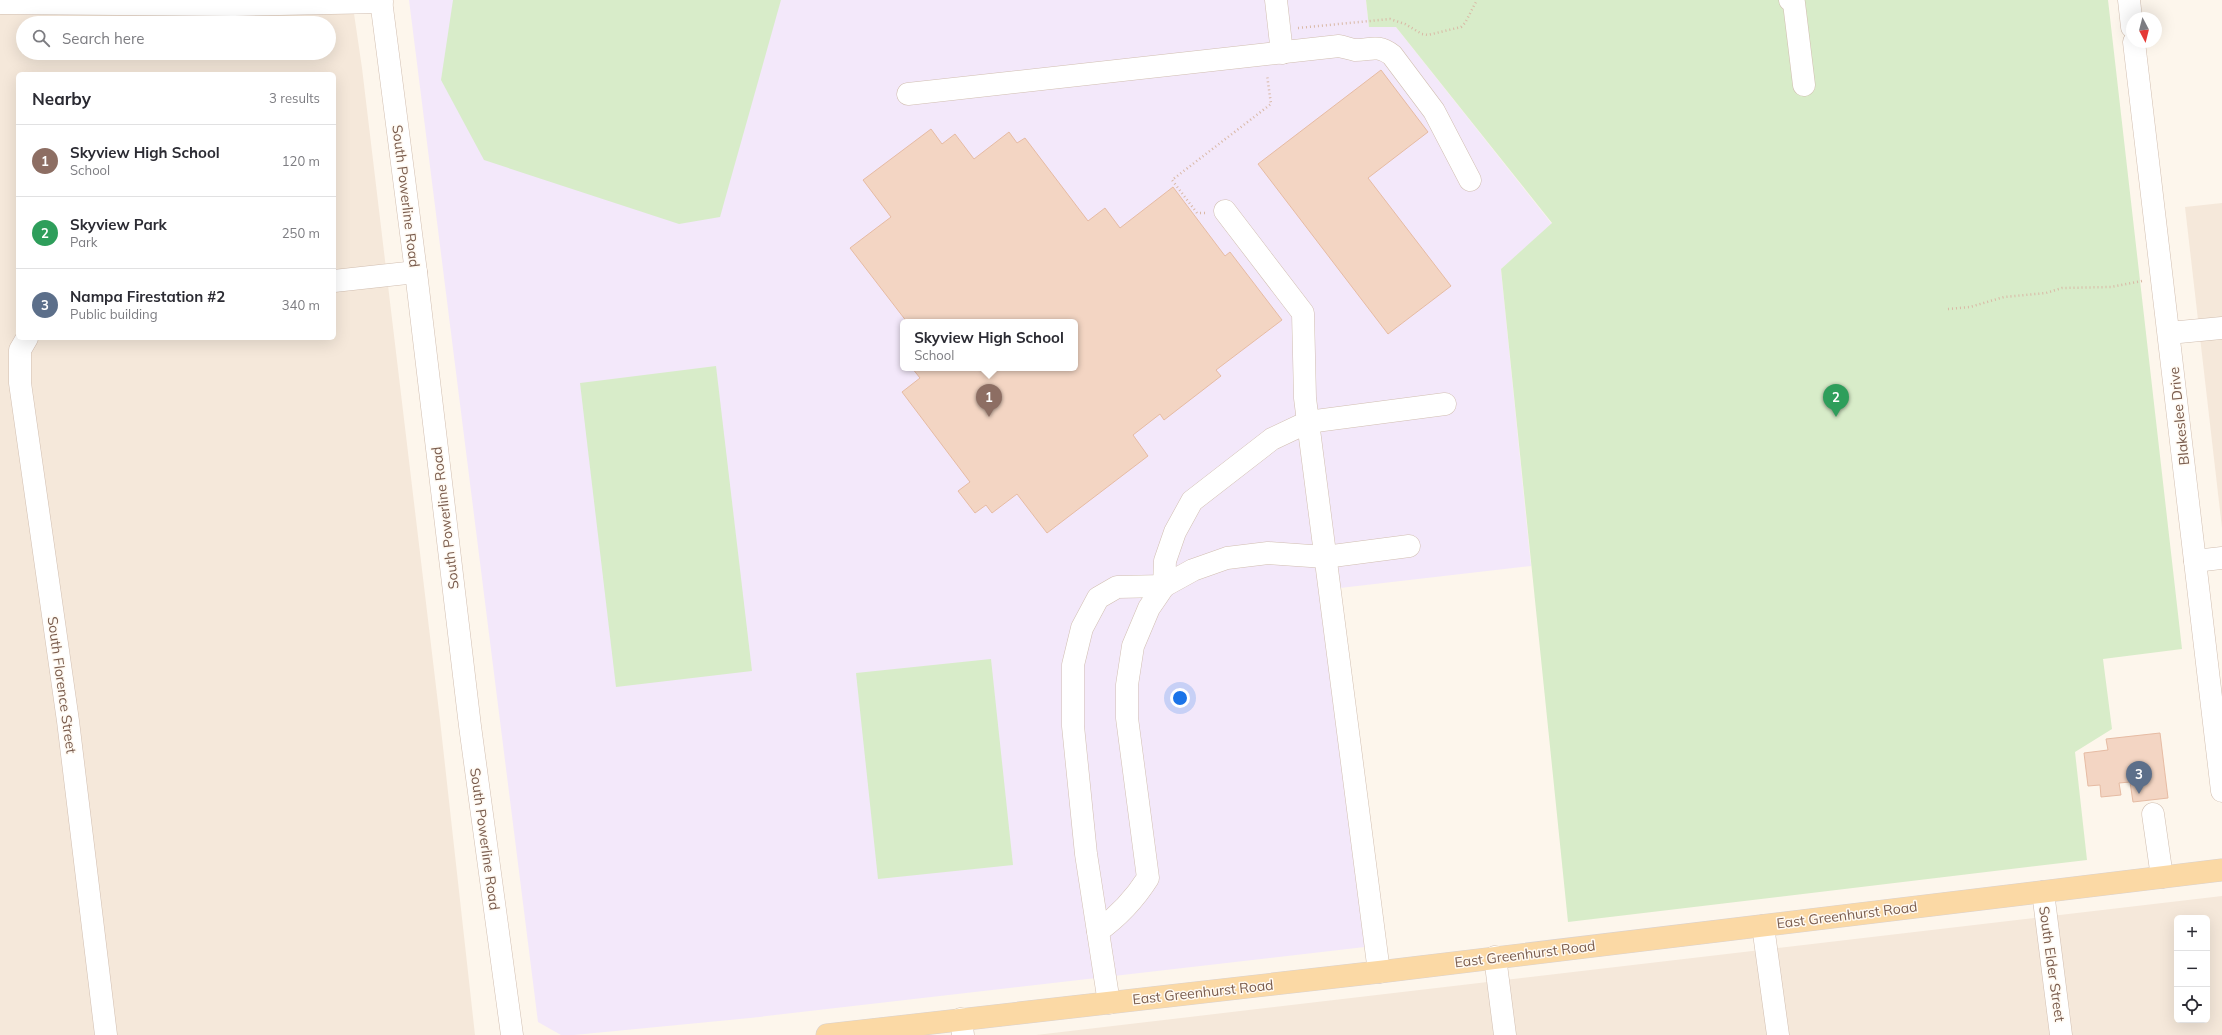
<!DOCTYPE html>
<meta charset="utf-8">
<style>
body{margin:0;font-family:Mulish,sans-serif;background:#f7f7f7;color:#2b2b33}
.controls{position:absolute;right:12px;bottom:12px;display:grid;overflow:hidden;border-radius:6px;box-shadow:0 4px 16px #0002}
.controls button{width:36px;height:36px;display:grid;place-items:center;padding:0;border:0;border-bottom:1px solid #e1e1e2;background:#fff;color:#2b2b33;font:20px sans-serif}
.compass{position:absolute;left:2126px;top:12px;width:36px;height:36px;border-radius:50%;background:#fff;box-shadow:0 4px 16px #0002;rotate:173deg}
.you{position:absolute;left:1180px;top:698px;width:14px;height:14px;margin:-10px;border:3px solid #fff;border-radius:50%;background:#1a73e8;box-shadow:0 0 0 6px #1a73e833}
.badge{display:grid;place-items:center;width:26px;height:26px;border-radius:50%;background:#e76f51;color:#fff;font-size:13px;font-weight:700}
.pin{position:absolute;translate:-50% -33px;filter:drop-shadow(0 1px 2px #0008)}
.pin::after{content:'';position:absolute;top:21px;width:14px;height:12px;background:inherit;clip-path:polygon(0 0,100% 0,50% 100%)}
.popup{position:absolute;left:900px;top:319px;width:178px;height:52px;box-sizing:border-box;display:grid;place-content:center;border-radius:6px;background:#fff;filter:drop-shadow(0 1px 3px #0005);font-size:13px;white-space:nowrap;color:#7c7c81}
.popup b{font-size:15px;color:#2b2b33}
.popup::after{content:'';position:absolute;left:50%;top:100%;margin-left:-8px;border:8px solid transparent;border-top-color:#fff}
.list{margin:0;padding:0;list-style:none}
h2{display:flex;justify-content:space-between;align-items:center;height:52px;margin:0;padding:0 16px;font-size:17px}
h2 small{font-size:13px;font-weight:400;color:#7c7c81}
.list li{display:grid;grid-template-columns:26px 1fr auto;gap:12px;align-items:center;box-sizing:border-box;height:72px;padding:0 16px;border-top:1px solid #e1e1e2}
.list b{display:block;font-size:15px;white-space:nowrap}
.list p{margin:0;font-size:13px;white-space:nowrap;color:#7c7c81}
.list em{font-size:13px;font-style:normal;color:#7c7c81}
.icon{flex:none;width:22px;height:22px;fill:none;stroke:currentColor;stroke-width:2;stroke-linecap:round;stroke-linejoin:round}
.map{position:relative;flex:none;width:2222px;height:1035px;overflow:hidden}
.search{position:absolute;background:#fff;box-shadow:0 4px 16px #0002;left:16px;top:16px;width:320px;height:44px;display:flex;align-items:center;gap:10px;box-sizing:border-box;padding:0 14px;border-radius:22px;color:#7c7c81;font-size:15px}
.panel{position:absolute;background:#fff;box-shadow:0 4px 16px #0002;left:16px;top:72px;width:320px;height:268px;border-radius:6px}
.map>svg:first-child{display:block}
.residential{fill:#f5e8da;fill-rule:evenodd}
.education{fill:#f3e8fa;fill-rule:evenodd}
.green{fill:#d8ecc9}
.building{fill:#f3d5c3;stroke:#e6bba3}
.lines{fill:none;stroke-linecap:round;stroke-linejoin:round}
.minor-casing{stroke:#d1beb0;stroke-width:23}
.major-casing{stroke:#dad1cd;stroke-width:23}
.path{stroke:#d9b8a5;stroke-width:2.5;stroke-dasharray:1 3;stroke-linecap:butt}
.minor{stroke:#fff;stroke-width:22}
.major{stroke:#fbd9a5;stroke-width:22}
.labels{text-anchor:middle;stroke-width:3;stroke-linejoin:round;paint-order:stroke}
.street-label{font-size:14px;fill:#7a5c4d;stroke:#fffaf3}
</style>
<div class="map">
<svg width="2222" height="1035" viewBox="0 0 2222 1035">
<rect width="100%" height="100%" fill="#fdf6ec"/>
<g class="residential">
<path d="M0,0H352L362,68L440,720L475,1035H0ZM23,23H329V53H23ZM18,74H334V338H18Z"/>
<polygon points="2222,203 2222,528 2185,207"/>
<path d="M2222,896V1035H1036ZM2177,918H2207V1020H2177Z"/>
</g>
<path class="education" d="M409,0H1366L1369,27H1396L1552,224L1501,269L1531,566L1340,588L1382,945L750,1018L574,1035H561L538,1022ZM903,322H1075V368H903Z"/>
<g class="green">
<polygon points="453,0 781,0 720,217 679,224 484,160 441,80"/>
<polygon points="1366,0 2108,0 2182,649 2103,659 2112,729 2075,752 2087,860 1568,922 1501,269 1552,223 1396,27 1369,27"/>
<polygon points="716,366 752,671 616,687 580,383"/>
<polygon points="991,659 1013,865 878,879 856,673"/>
</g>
<g class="building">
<polygon points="1381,70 1428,132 1368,178 1451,286 1388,334 1258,164"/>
<polygon points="931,129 942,144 955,134 974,159 1009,132 1017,143 1025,138 1088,221 1105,208 1120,228 1173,187 1225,256 1230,252 1282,320 1216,370 1221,376 1164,420 1160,414 1133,435 1148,456 1047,533 1017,494 992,513 986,505 975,513 958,491 970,482 902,392 920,378 912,368 1075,368 1075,322 907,322 850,248 891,217 863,180"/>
<polygon points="2160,733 2168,798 2133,802 2130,782 2119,783 2121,795 2101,797 2100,785 2088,786 2084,753 2108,750 2106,739"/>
</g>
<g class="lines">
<g class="minor-casing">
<g id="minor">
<polyline points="381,0 416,272 470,726 512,1035"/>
<polyline points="1276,0 1282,53"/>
<polyline points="1790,0 1794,3 1804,85"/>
<polyline points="2129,0 2132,27"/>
<polyline points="0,3 234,5 382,2"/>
<polyline points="2134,42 2222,791"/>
<path d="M908,94L1339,46C1344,47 1350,49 1355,50C1371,50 1377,44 1392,55L1434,111L1470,180"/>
<polyline points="1225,211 1303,313 1305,398 1308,422 1379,972"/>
<polyline points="334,281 416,272"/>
<polyline points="2169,333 2222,328"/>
<polyline points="27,338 20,350 20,383 68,721 106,1035"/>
<polyline points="1409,546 1325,557 1268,553 1227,558 1193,570 1164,586 1165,561 1175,532 1192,501 1272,439 1308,422 1445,404"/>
<polyline points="2195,561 2222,558"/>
<polyline points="2153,814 2162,877"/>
<polyline points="2043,892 2061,1035"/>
<polyline points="1763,926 1778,1035"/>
<path d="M1098,931C1119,916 1134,900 1148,878L1127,718V685L1133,646L1149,608L1164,586"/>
<polyline points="1495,957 1505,1035"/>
<polyline points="1109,1003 1086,854 1073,726 1073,665 1082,628 1098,598 1117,587 1164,586"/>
<polyline points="961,1019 963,1035"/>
</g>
</g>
<g class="major-casing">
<polyline id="major" points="827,1035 1379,972 2222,870"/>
</g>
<g class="path">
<polyline points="1298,28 1390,19 1405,24 1422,34 1428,35 1461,27 1465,23 1477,0"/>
<polyline points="1205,213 1197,213 1172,180 1271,104 1267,75"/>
<polyline points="1948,309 1970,307 2004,297 2046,293 2062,288 2111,287 2142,281"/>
</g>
<use href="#minor" class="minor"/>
<use href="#major" class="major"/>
</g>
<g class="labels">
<g class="street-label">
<text transform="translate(406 196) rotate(83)" y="5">South Powerline Road</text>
<text transform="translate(2179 416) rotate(-96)" y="5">Blakeslee Drive</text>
<text transform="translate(445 518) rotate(-97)" y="5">South Powerline Road</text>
<text transform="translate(62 685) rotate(82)" y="5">South Florence Street</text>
<text transform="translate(485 839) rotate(82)" y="5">South Powerline Road</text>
<text transform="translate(1847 915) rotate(-7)" y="5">East Greenhurst Road</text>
<text transform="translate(1525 954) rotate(-7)" y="5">East Greenhurst Road</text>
<text transform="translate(2052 964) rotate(82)" y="5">South Elder Street</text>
<text transform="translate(1203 992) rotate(-6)" y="5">East Greenhurst Road</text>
</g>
</g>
</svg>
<div class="controls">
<button>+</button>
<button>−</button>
<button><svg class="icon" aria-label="locate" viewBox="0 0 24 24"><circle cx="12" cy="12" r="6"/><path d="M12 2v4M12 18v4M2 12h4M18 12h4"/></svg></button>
</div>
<svg class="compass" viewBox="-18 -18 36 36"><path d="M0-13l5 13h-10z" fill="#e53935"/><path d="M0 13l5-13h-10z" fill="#7c7c81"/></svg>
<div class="you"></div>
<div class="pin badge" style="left:989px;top:417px;background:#8d6e63">1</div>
<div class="popup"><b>Skyview High School</b>School</div>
<div class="pin badge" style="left:1836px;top:417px;background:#2e9e5b">2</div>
<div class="pin badge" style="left:2139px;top:794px;background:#5c6f8a">3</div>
<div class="search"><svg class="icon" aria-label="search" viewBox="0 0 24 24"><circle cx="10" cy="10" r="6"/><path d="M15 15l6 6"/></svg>Search here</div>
<section class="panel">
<h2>Nearby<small>3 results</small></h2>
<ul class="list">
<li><span class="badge" style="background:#8d6e63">1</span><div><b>Skyview High School</b><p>School</p></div><em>120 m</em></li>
<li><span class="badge" style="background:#2e9e5b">2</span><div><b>Skyview Park</b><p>Park</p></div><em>250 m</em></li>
<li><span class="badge" style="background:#5c6f8a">3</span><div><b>Nampa Firestation #2</b><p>Public building</p></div><em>340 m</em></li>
</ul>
</section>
</div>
